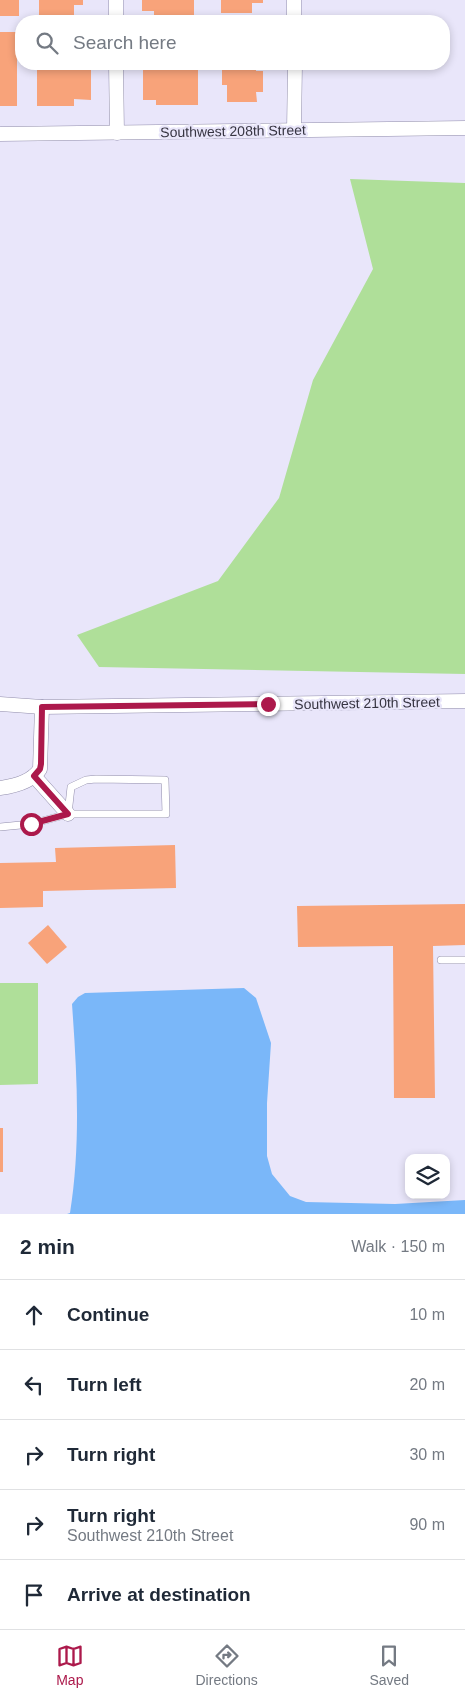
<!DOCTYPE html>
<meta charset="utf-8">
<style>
body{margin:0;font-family:Helvetica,sans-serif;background:#f6f6f7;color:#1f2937}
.controls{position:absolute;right:15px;bottom:15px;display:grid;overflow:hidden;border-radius:10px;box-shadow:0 2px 8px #0003}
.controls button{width:45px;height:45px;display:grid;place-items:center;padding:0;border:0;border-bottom:1px solid #e0e1e3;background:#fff;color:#1f2937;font:25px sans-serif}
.stop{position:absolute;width:15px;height:15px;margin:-11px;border:4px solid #ac194b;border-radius:50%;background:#fff}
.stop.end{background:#ac194b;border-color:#fff;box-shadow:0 1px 5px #0008}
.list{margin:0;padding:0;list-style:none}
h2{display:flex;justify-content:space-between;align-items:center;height:65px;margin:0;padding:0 20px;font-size:21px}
h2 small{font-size:16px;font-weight:400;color:#747a83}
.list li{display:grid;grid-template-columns:32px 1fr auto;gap:15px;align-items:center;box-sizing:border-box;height:70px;padding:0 20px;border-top:1px solid #e0e1e3}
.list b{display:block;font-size:19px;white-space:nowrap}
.list p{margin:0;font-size:16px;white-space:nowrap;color:#747a83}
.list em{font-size:16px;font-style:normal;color:#747a83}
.icon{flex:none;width:28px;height:28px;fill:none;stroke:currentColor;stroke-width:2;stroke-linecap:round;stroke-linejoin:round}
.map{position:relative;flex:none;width:465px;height:1214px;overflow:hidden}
.search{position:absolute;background:#fff;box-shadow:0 2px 8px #0003;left:15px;right:15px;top:15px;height:55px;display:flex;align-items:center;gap:12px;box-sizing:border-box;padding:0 18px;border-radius:20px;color:#747a83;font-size:19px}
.sheet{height:415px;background:#fff}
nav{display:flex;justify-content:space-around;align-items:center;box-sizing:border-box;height:70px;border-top:1px solid #e0e1e3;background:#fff;font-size:14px;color:#747a83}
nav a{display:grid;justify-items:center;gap:2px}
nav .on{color:#ac194b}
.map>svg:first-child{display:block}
.green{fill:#afdf99}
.water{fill:#7ab7f9}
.building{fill:#f8a37a}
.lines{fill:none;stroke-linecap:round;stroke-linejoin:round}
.service-casing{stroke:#918dab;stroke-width:8}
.minor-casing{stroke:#918dab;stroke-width:15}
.service{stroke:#fff;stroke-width:7}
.minor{stroke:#fff;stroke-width:14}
.route{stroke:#ac194b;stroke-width:6}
.labels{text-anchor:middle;stroke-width:4.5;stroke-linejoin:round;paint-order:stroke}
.street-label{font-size:14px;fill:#373542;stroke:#e9e6fa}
</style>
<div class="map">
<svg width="465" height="1214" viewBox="0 0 465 1214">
<rect width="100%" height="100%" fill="#e9e6fa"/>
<g class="green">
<polygon points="350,179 465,183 465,674 99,667 77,635 218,581 279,498 313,380 373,269"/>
<polygon points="0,983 38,983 38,1084 0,1085"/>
</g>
<path class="water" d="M244,988L256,998L271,1043L267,1103V1156L272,1174L290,1196L306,1202L395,1204L465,1200V1214H67L70,1213C81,1144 77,1074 72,1004L78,997L85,993Z"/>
<g class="building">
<rect x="0" y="0" width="19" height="16"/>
<polygon points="39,0 83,0 83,5 74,5 74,16 39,16"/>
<polygon points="142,0 194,0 194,16 154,16 154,11 142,11"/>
<polygon points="221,0 263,0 263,3 252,3 252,13 221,13"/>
<rect x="0" y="32" width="17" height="74"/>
<polygon points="37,64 75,64 75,70 91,70 91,100 74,99 74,106 37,106"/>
<polygon points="156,64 198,64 198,105 156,105 156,100 143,100 143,70 156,70"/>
<polygon points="222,64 256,64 256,71 263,71 263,92 256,92 257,102 227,102 227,85 222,85"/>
<polygon points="175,845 176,888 43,891 43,907 0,908 0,863 56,862 55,848"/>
<polygon points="465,904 465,945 433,946 435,1098 394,1098 393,946 298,947 297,906"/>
<polygon points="48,925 67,947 47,964 28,943"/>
<rect x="0" y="1128" width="3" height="44"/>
</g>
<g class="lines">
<g class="service-casing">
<g id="service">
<polygon points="96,779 165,780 166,814 68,814 71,787 86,780"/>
<polyline points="0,827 31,824 68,814"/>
<polyline points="441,960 465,960"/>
</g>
</g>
<g class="minor-casing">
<g id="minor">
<polyline points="116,0 116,21"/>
<polyline points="294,0 294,21"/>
<polyline points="116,64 117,133"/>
<polyline points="294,130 295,64"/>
<polyline points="0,134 465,128"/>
<polyline points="0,704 42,707 465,701"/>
<polyline points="34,776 68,814"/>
<path d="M0,788C15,786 32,782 40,769L42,707"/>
</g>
</g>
<use href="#service" class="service"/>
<use href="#minor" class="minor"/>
</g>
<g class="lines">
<polyline class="route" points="31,824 68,814 34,776 40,769 41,764 42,707 268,704"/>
</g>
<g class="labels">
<g class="street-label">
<text transform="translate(233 131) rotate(-1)" y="5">Southwest 208th Street</text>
<text transform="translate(367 703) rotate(-1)" y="5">Southwest 210th Street</text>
</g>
</g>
</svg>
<div class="controls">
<button><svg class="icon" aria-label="layers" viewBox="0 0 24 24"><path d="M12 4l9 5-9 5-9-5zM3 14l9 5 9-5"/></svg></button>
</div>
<div class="stop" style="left:31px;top:824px"></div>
<div class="stop end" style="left:268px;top:704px"></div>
<div class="search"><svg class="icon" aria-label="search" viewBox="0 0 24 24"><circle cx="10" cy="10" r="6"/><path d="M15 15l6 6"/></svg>Search here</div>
</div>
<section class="sheet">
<h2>2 min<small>Walk · 150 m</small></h2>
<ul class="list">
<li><svg class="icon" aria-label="ahead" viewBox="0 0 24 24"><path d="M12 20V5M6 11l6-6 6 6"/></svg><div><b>Continue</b></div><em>10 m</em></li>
<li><svg class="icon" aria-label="left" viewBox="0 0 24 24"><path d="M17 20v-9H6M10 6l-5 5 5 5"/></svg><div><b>Turn left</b></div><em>20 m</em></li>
<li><svg class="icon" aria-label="right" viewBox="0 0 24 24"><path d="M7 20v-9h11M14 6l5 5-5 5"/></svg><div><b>Turn right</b></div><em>30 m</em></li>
<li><svg class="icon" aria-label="right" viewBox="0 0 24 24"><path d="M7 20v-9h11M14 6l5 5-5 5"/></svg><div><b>Turn right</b><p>Southwest 210th Street</p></div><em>90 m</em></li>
<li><svg class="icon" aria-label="arrive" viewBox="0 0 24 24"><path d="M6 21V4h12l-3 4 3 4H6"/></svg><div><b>Arrive at destination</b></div></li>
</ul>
</section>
<nav>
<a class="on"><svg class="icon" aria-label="map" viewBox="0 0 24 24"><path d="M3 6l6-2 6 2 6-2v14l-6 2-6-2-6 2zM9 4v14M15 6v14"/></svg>Map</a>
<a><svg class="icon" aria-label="directions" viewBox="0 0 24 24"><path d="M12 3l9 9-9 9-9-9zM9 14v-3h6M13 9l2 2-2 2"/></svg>Directions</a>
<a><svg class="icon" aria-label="saved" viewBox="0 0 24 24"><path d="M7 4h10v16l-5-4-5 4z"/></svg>Saved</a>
</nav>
